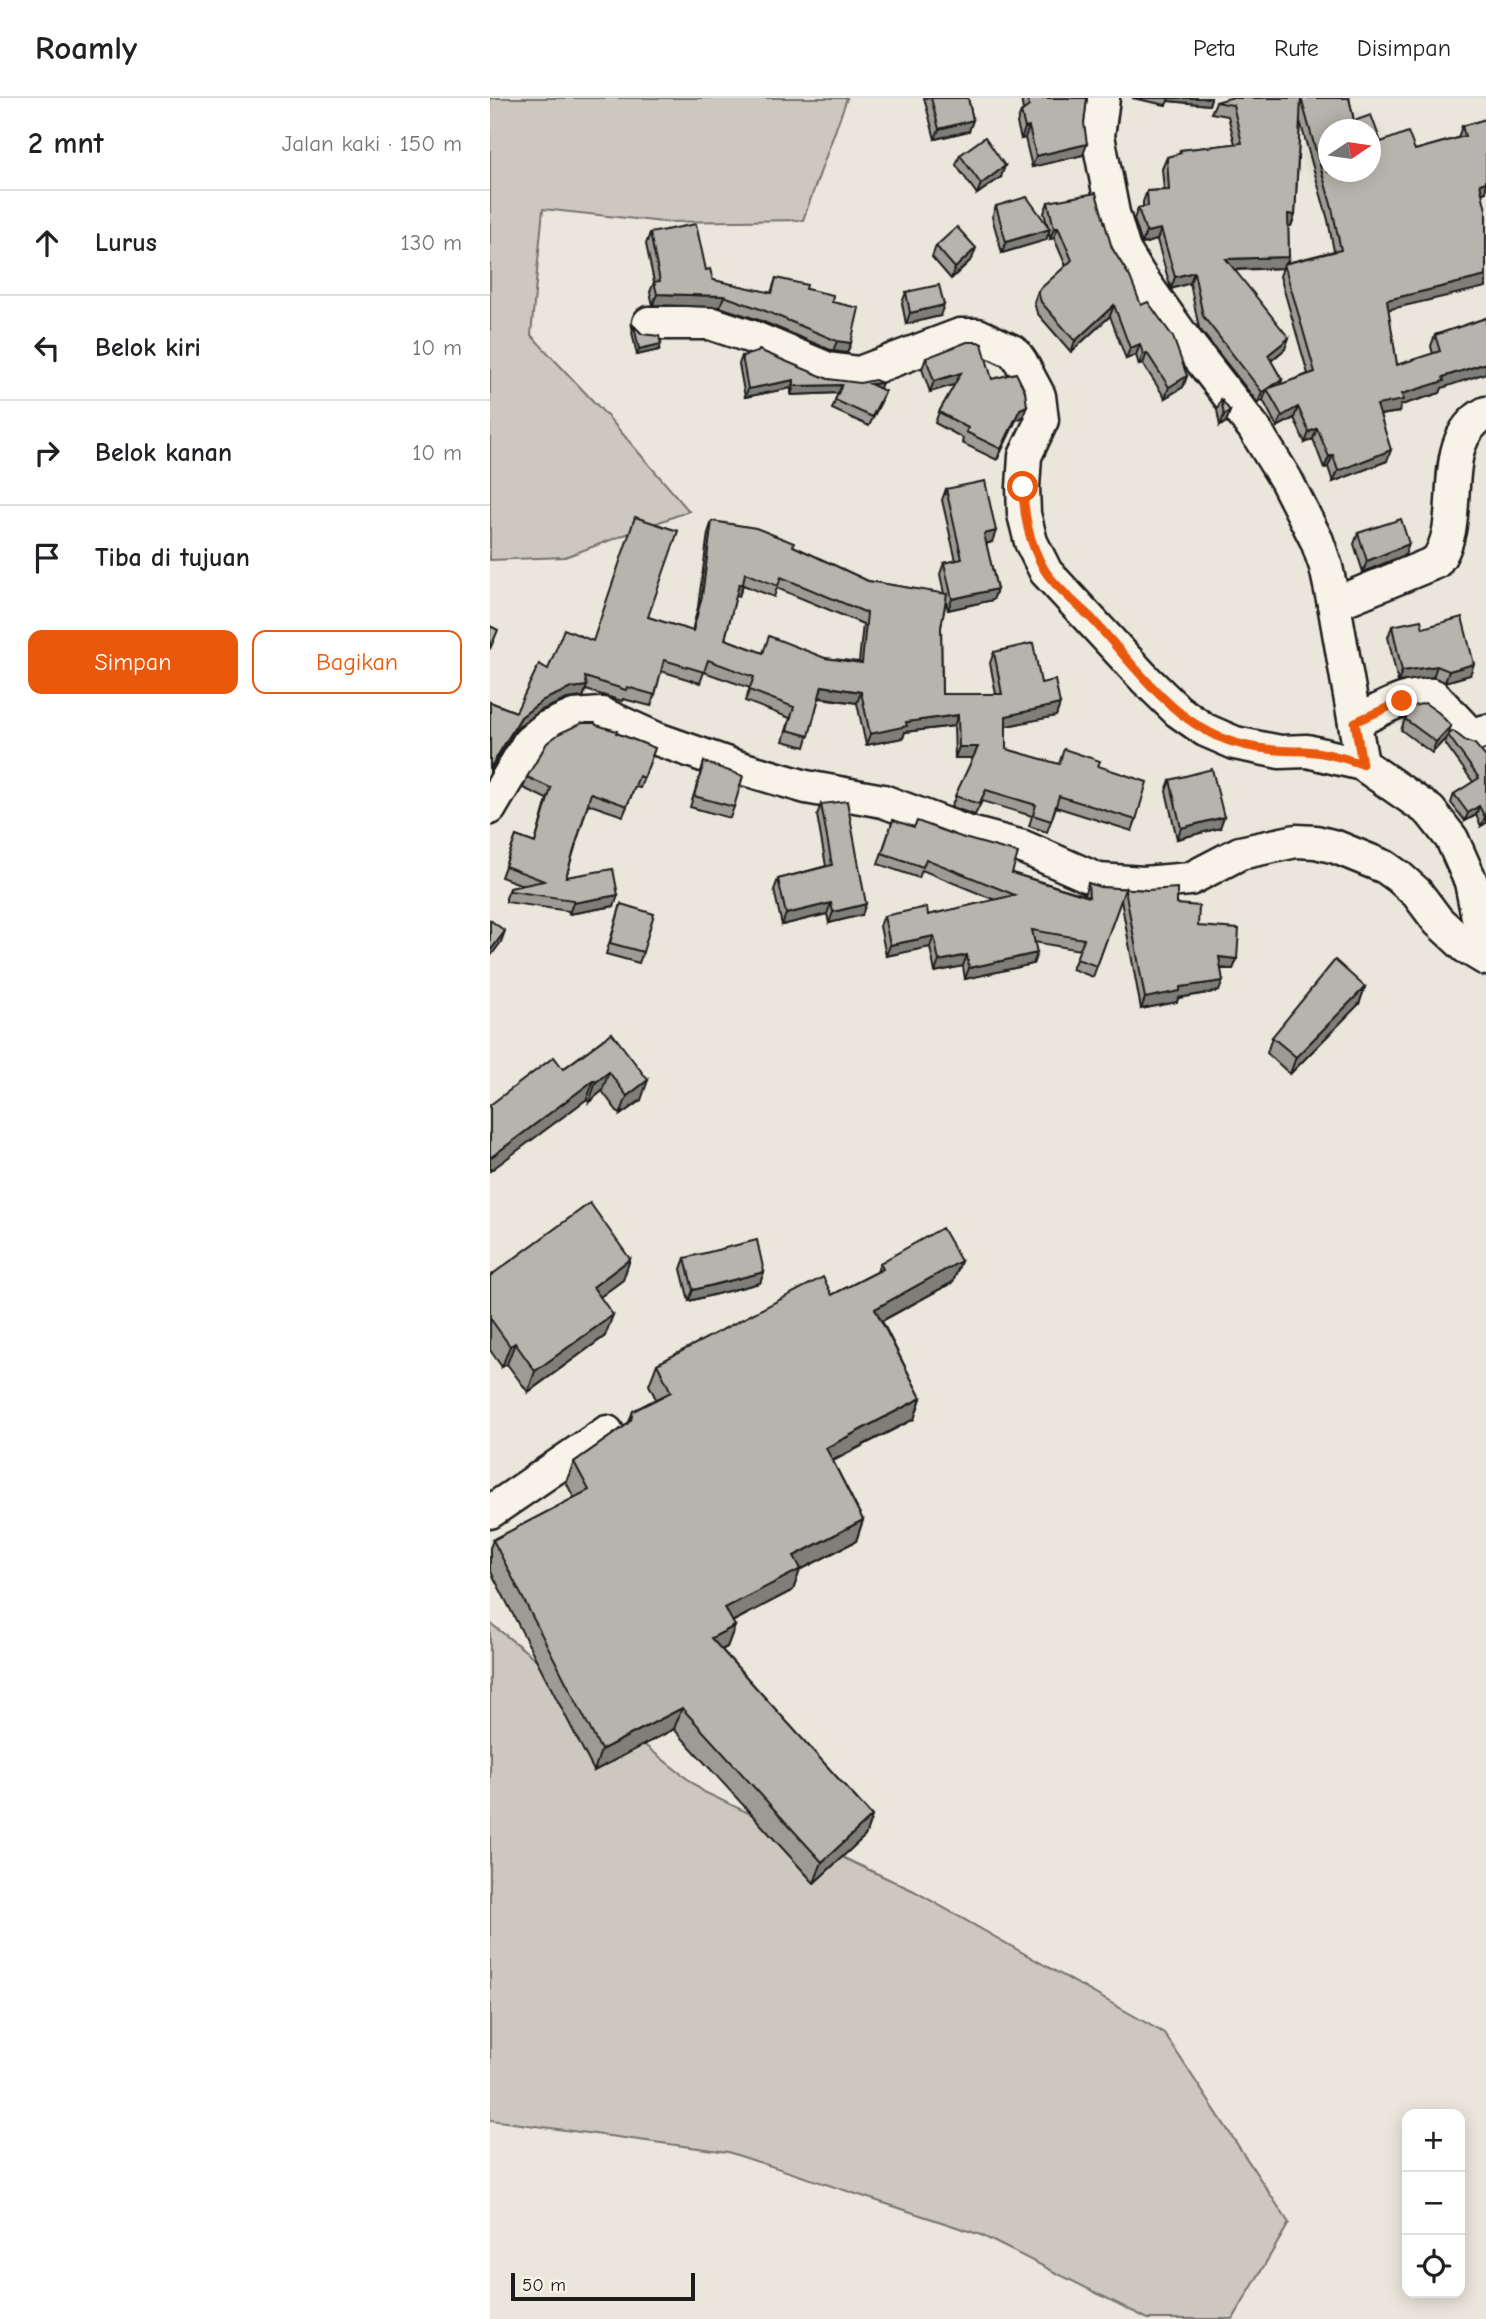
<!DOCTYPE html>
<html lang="id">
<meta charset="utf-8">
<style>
body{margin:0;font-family:"Comic Neue",sans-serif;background:#f6f6f6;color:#202124}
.controls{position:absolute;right:21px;bottom:21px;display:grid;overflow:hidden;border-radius:14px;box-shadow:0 4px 18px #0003}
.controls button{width:63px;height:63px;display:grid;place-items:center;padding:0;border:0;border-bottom:2px solid #e0e0e0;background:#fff;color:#202124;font:35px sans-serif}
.compass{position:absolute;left:828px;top:21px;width:63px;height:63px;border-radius:50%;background:#fff;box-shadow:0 4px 18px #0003;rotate:77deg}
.scale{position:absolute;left:21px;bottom:18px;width:184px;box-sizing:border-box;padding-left:7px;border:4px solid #1c1c1c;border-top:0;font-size:19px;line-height:24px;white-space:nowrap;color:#1c1c1c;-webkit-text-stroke:5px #f7f3e8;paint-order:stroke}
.stop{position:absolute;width:21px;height:21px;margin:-16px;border:5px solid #ea580c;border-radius:50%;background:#fff}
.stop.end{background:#ea580c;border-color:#fff;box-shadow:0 2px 7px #0008}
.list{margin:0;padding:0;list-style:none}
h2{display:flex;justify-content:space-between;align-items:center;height:91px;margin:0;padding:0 28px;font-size:30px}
h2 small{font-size:23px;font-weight:400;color:#757577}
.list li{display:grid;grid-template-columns:46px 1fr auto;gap:21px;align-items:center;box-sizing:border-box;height:105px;padding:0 28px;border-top:2px solid #e0e0e0}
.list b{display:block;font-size:26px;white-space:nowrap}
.list em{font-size:23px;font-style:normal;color:#757577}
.actions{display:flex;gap:14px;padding:21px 28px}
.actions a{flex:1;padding:16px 0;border:2px solid #ea580c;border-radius:14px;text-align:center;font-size:24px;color:#ea580c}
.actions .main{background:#ea580c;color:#fff}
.icon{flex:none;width:38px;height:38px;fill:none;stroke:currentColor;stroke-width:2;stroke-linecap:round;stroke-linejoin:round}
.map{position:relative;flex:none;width:996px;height:2221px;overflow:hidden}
header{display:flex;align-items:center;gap:42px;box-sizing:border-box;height:98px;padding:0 35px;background:#fff;border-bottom:2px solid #e0e0e0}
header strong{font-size:33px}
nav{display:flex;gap:38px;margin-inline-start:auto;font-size:24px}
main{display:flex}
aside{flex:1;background:#fff}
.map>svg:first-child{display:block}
.green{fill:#ccc8c0;stroke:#74726e;stroke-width:2}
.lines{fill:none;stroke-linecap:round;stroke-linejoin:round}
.minor-casing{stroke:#1c1c1c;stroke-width:37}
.minor{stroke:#f7f3e8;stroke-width:32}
.wall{fill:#9d9b94;stroke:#1c1c1c;stroke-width:2;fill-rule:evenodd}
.shaded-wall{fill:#7f7e78;stroke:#1c1c1c;stroke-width:2}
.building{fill:#b6b4ac;stroke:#1c1c1c;stroke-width:2;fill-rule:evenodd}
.route{stroke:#ea580c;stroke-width:9}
</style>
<header>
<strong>Roamly</strong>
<nav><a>Peta</a><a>Rute</a><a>Disimpan</a></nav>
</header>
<main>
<aside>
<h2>2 mnt<small>Jalan kaki · 150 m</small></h2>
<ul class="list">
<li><svg class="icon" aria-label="ahead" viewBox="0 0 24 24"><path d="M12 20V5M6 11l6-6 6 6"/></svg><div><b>Lurus</b></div><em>130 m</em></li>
<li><svg class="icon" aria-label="left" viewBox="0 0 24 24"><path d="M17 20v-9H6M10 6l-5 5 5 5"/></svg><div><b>Belok kiri</b></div><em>10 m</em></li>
<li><svg class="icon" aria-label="right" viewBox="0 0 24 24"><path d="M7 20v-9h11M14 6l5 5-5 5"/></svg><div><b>Belok kanan</b></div><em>10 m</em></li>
<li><svg class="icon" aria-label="arrive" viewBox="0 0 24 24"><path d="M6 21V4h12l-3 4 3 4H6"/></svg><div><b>Tiba di tujuan</b></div></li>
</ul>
<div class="actions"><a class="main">Simpan</a><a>Bagikan</a></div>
</aside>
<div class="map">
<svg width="996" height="2221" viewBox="0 0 996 2221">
<rect width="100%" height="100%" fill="#eae6dc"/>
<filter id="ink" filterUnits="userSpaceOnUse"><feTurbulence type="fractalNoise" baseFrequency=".0143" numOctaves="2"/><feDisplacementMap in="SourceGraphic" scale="14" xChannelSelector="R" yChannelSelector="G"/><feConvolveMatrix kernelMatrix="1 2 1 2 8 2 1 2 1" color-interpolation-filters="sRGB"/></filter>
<g filter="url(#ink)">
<g class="green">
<polygon points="0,0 357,0 313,122 173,124 53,111 41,237 119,320 199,413 75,459 0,462"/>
<polygon points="0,1525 214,1694 424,1793 674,1935 799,2125 743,2221 658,2221 491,2137 238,2054 0,2022"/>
</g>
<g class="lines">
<g class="minor-casing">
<g id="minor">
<polyline points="613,0 608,38 623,115 634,152 649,177 693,239 764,330 796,382 827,443 836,469 844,506 872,666"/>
<polyline points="159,225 220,225 262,239 338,271 369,275 470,237 488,237 524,254 531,264 549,298 552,322 535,358 533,389 534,416 541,444 556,474 655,581 688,613 715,632 745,645 790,654 817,653 872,666 940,713 962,741 981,784 996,859"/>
<path d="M844,506L946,464C978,423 943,343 996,315"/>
<path d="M865,624C889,613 916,595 943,597L976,632L983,637L996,633"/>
<polyline points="0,710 39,644 56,630 84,618 112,616 167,641 244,668 316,689 393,703 476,734 533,749 608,782 654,785 700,781 750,755 806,743 826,744 846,749 895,769 909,779 927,795 948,823 976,849 996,861"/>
<polyline points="0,1414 117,1334"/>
</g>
</g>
<use href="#minor" class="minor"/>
</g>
<g class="wall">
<polygon points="434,0 478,0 483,22 479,33 445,41"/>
<polygon points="531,0 597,0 594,25 593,57 542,69 535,40 531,41 527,25 531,14 533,12"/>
<polygon points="642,0 721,0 719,7 678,3 676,7"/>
<path d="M859,0L864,23L891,44L925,52L968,40L972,28L996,21V94L992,95L898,212L907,267L943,256L941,248L945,237L996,220L952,290L950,295L911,307L909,314L890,317L897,363L843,384L838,369L834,370L823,341L815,345L804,320L787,329L773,302L768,305L709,230L700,185L681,191L667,142L652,146L644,121L648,110L653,109V104L657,93L674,92L672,71L677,59L689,56L690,52L745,46L738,18L721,15L726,4ZM810,23L838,122L844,153L797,165L799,159L798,128H801L805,117ZM793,170L790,178L818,276L790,287L792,282L781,263L795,251L745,172Z"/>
<polygon points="470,57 511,79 487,96 466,67"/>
<polygon points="558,104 622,150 651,207 697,278 693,289 675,300 653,266 649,267 646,257 636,261 620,218 581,254 547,215 544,204 548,193 576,168 564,140 560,141 559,134 556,142 512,155 502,119 506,108 557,126 554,115"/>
<polygon points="160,135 216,172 223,182 281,195 286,180 316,191 342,204 361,245 357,255 343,253 269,222 230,209 163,207 160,194 164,184 156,146"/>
<polygon points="446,148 482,161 461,181 442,159"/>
<polygon points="416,194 450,218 416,226 412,205"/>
<polygon points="144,228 152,236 169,252 147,257 142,234"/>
<polygon points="252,258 338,281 390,291 392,302 379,328 342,311 348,295 301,297 301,290 255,299 249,266"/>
<polygon points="436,260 502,281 533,319 526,322 507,362 472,345 473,340 445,325 449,314 465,286 440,294 432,271"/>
<polygon points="731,301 740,313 736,324 730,328 727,312"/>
<path d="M456,391L502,444L496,446L507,491L503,502L458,512L456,502L451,529L452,596H506L500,565L504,554L551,585L570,606L566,618L516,628V651L568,666L608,668L646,722L642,733L566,709L557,734L539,728L542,718L492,703L485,717L461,709L483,660H465L464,628L415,634L413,640L376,647L367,605L329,600L315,649L293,643L300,620L255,603L260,590L214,574L210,585L171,573L161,608L133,601L132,603L96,592L93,599L77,601L49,613L27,630L0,674V604L26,614L58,571L103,543L158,519L202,533L208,509L218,435L222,423L303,448L378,483L454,496L450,476L454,465L466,463L452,402ZM253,487L284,499L287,490L373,526L369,564L335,560L273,555L235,541L246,497L249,498Z"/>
<polygon points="868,435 915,457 873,474 864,446"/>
<polygon points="902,528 933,530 980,577 955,584 943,579 908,584 898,539"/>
<polygon points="915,621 961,628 957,639 942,655 911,632"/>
<polygon points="106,627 165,650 150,690 145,689 133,718 98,706 76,779 128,797 124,808 79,816 79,813 16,804 16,800 20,790 33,787 11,779 26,738 45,745 57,701 33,690 37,679"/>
<polygon points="958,637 996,659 996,725 991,728 986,717 975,723 961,705 964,696 983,684 955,645"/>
<polygon points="214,664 244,709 240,720 200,709"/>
<polygon points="680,682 730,730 687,741 676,693"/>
<polygon points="331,706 372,817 339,825 337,816 292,827 284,792 288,781 336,768 327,717"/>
<polygon points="403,722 522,775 594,797 598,785 610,789 657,792 687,806 708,828 747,861 743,871 731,871 729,893 688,900 687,904 651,911 631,802 603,879 582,871 590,852 544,844 547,855 543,866 475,881 473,868 445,874 440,849 396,858 390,828 394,818 438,817 505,802 432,772 429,780 388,766"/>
<polygon points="131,806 153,854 149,865 116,856"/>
<polygon points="875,889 869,906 800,976 777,955 782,939"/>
<polygon points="122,935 151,1002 130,1017 112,993 99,1004 73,971"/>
<polygon points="195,1160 274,1174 270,1185 199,1203 191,1171"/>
<polygon points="140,1161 133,1182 110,1199 115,1238 38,1294 17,1266 12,1269 0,1252 0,1178"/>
<polygon points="471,1163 463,1184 392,1223 431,1300 424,1321 343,1363 373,1422 366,1443 310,1472 303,1492 242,1524 245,1528 237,1549 232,1552 382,1718 375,1738 324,1785 184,1631 104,1673 0,1472 0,1450 3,1442 84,1400 76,1384 84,1364 135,1328 139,1324 143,1313 166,1301 159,1287 167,1266 342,1197 387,1174 390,1165"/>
</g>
<g class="shaded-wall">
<polygon points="679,0 721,0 719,7 678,3"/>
<polygon points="483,22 479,33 445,41 449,31"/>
<polygon points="539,29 535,40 531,41 535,30"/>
<polygon points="597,46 593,57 542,69 546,58"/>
<polygon points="515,68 511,79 487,96 491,86"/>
<polygon points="996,84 996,94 986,97 990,86"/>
<polygon points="798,116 805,117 801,128 794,128"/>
<polygon points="568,129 564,140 560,141 564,130"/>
<polygon points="560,131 556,142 512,155 516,144"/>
<polygon points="671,131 667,142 652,146 656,134"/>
<polygon points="486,150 482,161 461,181 465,170"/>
<polygon points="799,159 795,170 794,166 793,170 732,172 736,161"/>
<polygon points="704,174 700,185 681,191 685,179"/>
<polygon points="996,178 996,189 892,213 897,202"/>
<polygon points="167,196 234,198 230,209 163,207"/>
<polygon points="454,207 450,218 416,226 420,215"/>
<polygon points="624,207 620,218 581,254 585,243"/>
<polygon points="799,240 795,251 773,269 778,257"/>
<polygon points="347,243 361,245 357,255 343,253"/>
<polygon points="171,246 169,252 147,257 149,251"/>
<polygon points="650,246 646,257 636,261 640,250"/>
<polygon points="657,255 653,266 649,267 653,256"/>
<polygon points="996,265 996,275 952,290 950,295 911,307 909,314 882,318 887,307 953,279"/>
<polygon points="471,275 467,286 440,294 444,283"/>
<polygon points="697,278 693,289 675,300 679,289"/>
<polygon points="304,282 301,290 255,299 258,291"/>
<polygon points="792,282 788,293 777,291 773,302 768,305 772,294"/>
<polygon points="392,285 389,293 380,286"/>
<polygon points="352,287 349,295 301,297 304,288"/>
<polygon points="537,308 533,319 526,322 507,362 511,351 530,311"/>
<polygon points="808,309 804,320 787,329 792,318"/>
<polygon points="740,313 736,324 730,328 734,317"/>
<polygon points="827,330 823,341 815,345 819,334"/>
<polygon points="901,352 897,363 843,384 848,373"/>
<polygon points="843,357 838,369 834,370 839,359"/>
<polygon points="506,433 502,444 490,447 494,436"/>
<polygon points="919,446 915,457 873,474 877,463"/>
<polygon points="249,486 253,486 249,498 244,497"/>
<polygon points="507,491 503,502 458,512 462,501"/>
<polygon points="984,566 980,577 955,584 959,573"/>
<polygon points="947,568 943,579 908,584 912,573"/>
<polygon points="97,588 93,599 77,601 49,613 27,630 0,674 0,670 31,619 53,602 81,590"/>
<polygon points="332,588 371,594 367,605 328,599"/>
<polygon points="570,606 566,618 512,629 516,618"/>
<polygon points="468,617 464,628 415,634 413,640 376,647 380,636 416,624"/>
<polygon points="961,628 957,639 942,655 946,644"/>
<polygon points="469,649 488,649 484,660 465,660"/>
<polygon points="989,708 986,717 975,723 978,715"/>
<polygon points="996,718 996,725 991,728 995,719"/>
<polygon points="734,719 730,730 687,741 691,730"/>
<polygon points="128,797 124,808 79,816 83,805"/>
<polygon points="341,805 337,816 292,827 296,816"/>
<polygon points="376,806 372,817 339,825 343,814"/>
<polygon points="15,833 11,844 0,859 0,853"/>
<polygon points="444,838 440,849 396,858 400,847"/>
<polygon points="547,855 543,866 475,881 479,870"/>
<polygon points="477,857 473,868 445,874 449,863"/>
<polygon points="729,859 747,861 743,871 725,870"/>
<polygon points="733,883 729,893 688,900 687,904 651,911 655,900 690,889"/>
<polygon points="875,889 869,906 800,976 806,959"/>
<polygon points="119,974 112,993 99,1004 106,984"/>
<polygon points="104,982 97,1001 0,1073 0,1060"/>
<polygon points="158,982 151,1002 130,1017 137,998"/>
<polygon points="140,1161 133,1182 95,1210 103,1189"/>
<polygon points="471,1163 463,1184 377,1231 385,1211"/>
<polygon points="274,1174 270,1185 199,1203 203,1192"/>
<polygon points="123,1217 115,1238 38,1294 45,1273"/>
<polygon points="25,1245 17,1266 12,1269 20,1248"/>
<polygon points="431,1300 424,1321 328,1370 336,1350"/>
<polygon points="373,1422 366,1443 310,1472 303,1492 228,1531 235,1510 304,1458"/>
<polygon points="245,1528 237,1549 214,1561 221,1540"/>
<polygon points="192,1610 184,1631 104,1673 111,1652"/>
<polygon points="382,1718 375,1738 324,1785 332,1764"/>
</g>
<g class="building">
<polygon points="441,0 478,0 483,22 449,31"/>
<polygon points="537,0 597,0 594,25 597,46 546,58 539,29 535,30 531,14 539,8"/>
<path d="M740,0H859L864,23L881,17L891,44L918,34L925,52L975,38L972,28L996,21V84L990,86L996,112V178L897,202L907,267L950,253L945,237L996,220V265L953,279L954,283L912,296L913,302L887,307L901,352L848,373L843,357L839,359L827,330L819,334L808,309L792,318L777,291L825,274L794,166L851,152L842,110L811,0L805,117L798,116L799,159L736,161L799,240L778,257L792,282L772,294L713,218L704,174L685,179L671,131L656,134L648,110L658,108L657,93L679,92L677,59L691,55L690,52L752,45L743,7L726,4ZM838,32H880V74H838Z"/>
<polygon points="495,39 515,68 491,86 470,57"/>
<polygon points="606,95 622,150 640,179 651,207 658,204 683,239 697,278 679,289 657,255 653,256 650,246 640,250 624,207 585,243 551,204 548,193 582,162 568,129 564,130 558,104"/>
<polygon points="537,99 560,131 516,144 506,108"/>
<polygon points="206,126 216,172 220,171 223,182 282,195 286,180 317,187 316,191 343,197 342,204 369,210 361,245 347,243 273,212 234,198 167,196 164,184 170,183 160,135"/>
<polygon points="467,129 486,150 465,170 446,148"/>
<polygon points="449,187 454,207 420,215 416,194"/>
<polygon points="144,228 152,236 169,238 171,246 149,251"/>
<polygon points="477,244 488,244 492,246 502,281 526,275 535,293 537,308 530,311 511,351 476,334 478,330 449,314 471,275 444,283 436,260"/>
<polygon points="269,252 338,281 370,285 385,282 392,285 380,286 395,293 382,319 345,302 352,287 304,288 304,282 258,291 252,258 268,254"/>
<polygon points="731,301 740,313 734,317"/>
<polygon points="495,383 506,433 494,436 507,491 462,501 454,465 472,461 456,391"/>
<path d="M145,419L188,433L158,519L203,533L212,498L222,423L266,430L304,445L303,448L378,483L457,496L451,529L452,596H512L504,554L543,545L551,585L565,582L570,606L516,618V651L569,666L574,651L610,663L608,668L657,684L646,722L569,698L561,723L543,717L546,707L496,692L489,706L465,698L488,649H469L468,617L416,624L417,628L380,636L371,594L332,588L319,638L297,632L304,609L259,592L264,579L218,562L214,574L174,562L165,597L137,589L136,592L95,579L97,588L81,590L53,602L31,619L0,670V604L26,614L49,566L58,571L74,531L103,543ZM255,475L288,488L291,479L377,515L372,565L335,560L279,538L273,555L235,541L249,486H253Z"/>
<polygon points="911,421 919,446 877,463 868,435"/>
<polygon points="972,519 984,566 959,573 947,568 912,573 902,528 931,522 933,530"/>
<polygon points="0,528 8,532 0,551"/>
<polygon points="935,605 949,615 961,628 946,644 915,621 924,608"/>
<polygon points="92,625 105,625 106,627 127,633 126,635 165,650 154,680 149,678 137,708 101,695 76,779 123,771 128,797 83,805 83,802 20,793 20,790 54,783 15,768 26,738 45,745 61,690 37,679 57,645 70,635"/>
<polygon points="963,633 976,643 985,646 996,659 996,718 995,719 989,708 978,715 964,696 989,680 958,637"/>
<polygon points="214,664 253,678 244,709 204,698"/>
<polygon points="722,671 734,719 691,730 680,682"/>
<polygon points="357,703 376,806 343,814 341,805 296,816 288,781 342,767 331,706"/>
<polygon points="403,722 424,729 427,723 474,740 528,755 522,775 599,799 598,785 610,789 657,792 687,790 687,806 709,808 708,828 749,831 747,861 729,859 733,883 690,889 690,893 655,900 635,791 607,868 586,861 594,841 542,832 547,855 479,870 477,857 449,863 444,838 400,847 394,818 437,809 438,817 525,797 436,761 433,769 392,755"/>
<polygon points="131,806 164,816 153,854 120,845"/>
<polygon points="0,822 15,833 0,853"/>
<polygon points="845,862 875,889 806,959 782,939"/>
<polygon points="122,935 158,982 137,998 119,974 106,984 104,982 0,1060 0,1007 64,959 73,971"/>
<polygon points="100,1105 140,1161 103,1189 123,1217 45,1273 25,1245 20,1248 0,1220 0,1178"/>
<polygon points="452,1130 471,1163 385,1211 431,1300 336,1350 373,1422 304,1458 311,1471 235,1510 245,1528 221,1540 382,1718 332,1764 192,1610 111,1652 3,1442 99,1392 84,1364 135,1328 141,1322 143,1313 181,1294 167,1266 333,1179 342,1197 393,1171 390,1165"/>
<polygon points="267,1142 274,1174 203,1192 195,1160"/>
</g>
</g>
<g class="lines" filter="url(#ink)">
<path class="route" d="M533,389C534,419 539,444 554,471C563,487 588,507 602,521C644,566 683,627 746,645C769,652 791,653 815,653C833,654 855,660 872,666L865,624L912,603"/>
</g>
</svg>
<div class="controls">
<button>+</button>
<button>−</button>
<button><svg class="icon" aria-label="locate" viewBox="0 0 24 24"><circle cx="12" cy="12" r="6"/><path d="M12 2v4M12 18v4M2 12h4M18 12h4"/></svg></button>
</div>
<svg class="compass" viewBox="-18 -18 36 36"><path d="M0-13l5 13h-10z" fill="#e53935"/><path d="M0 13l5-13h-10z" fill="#757577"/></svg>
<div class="scale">50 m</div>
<div class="stop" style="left:533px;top:389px"></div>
<div class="stop end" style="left:912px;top:603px"></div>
</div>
</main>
